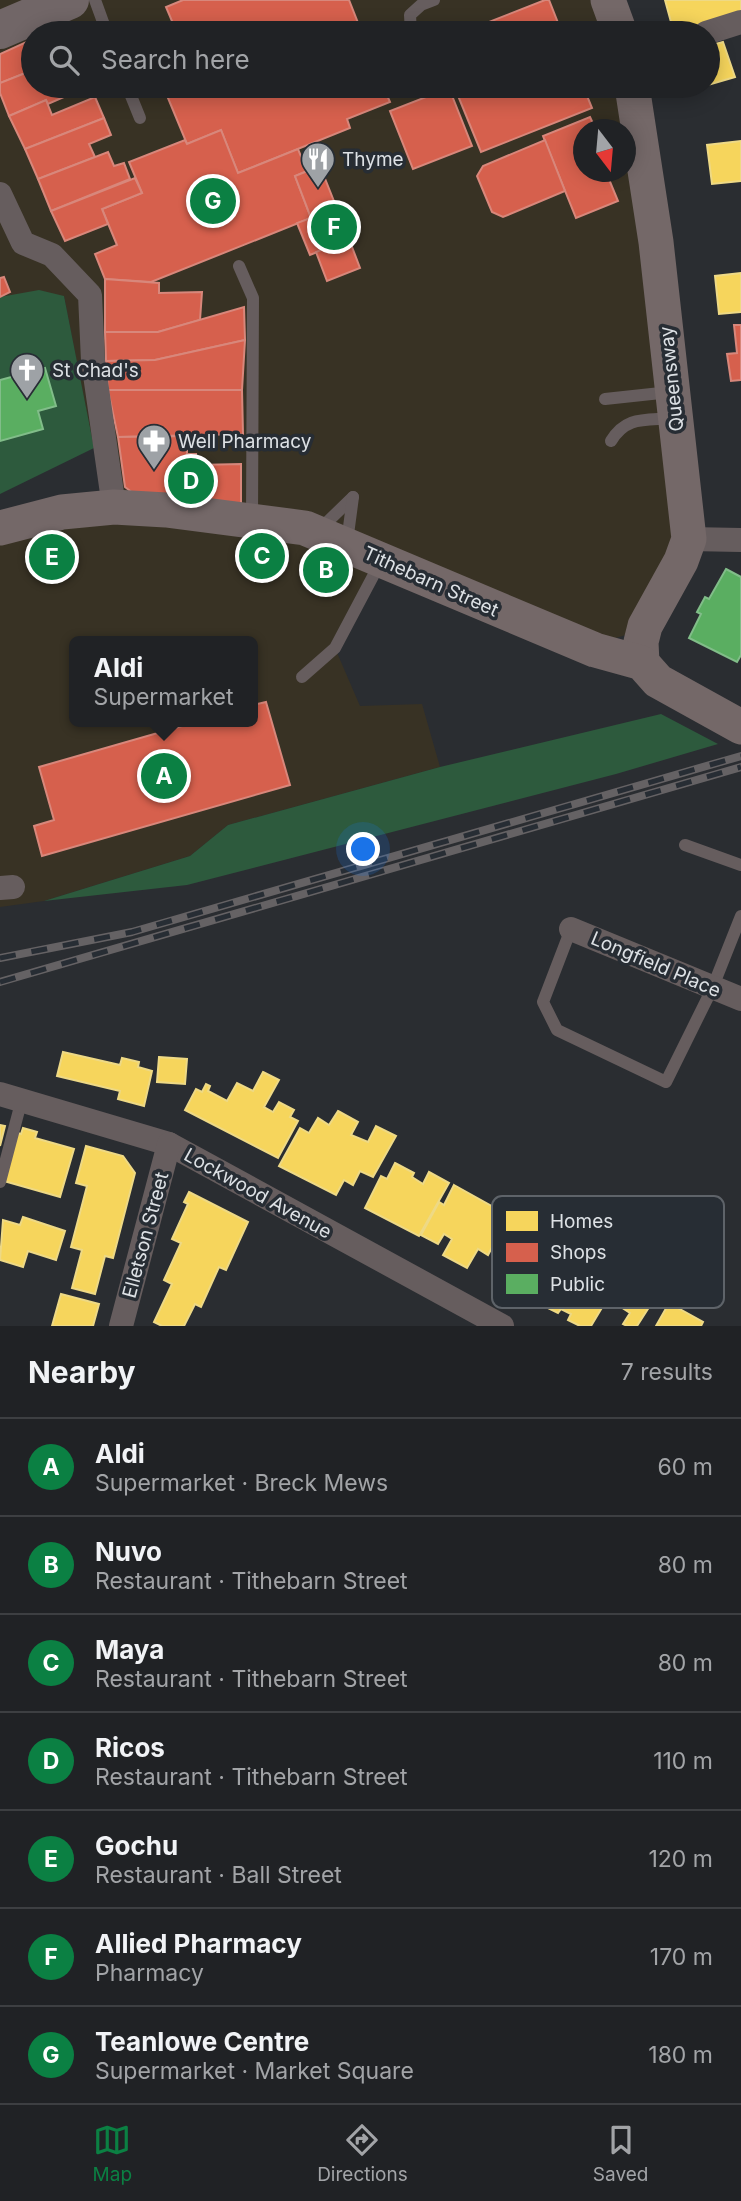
<!DOCTYPE html>
<meta charset="utf-8">
<style>
body{margin:0;font-family:Inter,sans-serif;background:#282a2d;color:#f1f3f6}
.compass{position:absolute;left:573px;top:119px;width:63px;height:63px;border-radius:50%;background:#202225;box-shadow:0 4px 18px #0003;rotate:164deg}
.you{position:absolute;left:364px;top:850px;width:24px;height:24px;margin:-18px;border:5px solid #fff;border-radius:50%;background:#1a73e8;box-shadow:0 0 0 10px #1a73e833}
.badge{display:grid;place-items:center;width:46px;height:46px;border-radius:50%;background:#0b8043;color:#fff;font-size:23px;font-weight:700}
.pin{position:absolute;translate:-50% -50%;border:4px solid #fff;box-shadow:0 2px 7px #0006}
.popup{position:absolute;left:69px;top:636px;width:189px;height:91px;box-sizing:border-box;display:grid;place-content:center;border-radius:10px;background:#202225;filter:drop-shadow(0 2px 5px #0005);font-size:23px;white-space:nowrap;color:#a2a4a7}
.popup b{font-size:26px;color:#f1f3f6}
.popup::after{content:'';position:absolute;left:50%;top:100%;margin-left:-14px;border:14px solid transparent;border-top-color:#202225}
.list{margin:0;padding:0;list-style:none}
h2{display:flex;justify-content:space-between;align-items:center;height:91px;margin:0;padding:0 28px;font-size:30px}
h2 small{font-size:23px;font-weight:400;color:#a2a4a7}
.list li{display:grid;grid-template-columns:46px 1fr auto;gap:21px;align-items:center;box-sizing:border-box;height:98px;padding:0 28px;border-top:2px solid #3d3f42}
.list b{display:block;font-size:26px;white-space:nowrap}
.list p{margin:0;font-size:23px;white-space:nowrap;color:#a2a4a7}
.list em{font-size:23px;font-style:normal;color:#a2a4a7}
.icon{flex:none;width:38px;height:38px;fill:none;stroke:currentColor;stroke-width:2;stroke-linecap:round;stroke-linejoin:round}
.map{position:relative;flex:none;width:741px;height:1326px;overflow:hidden}
.search{position:absolute;background:#202225;box-shadow:0 4px 18px #0003;left:21px;right:21px;top:21px;height:77px;display:flex;align-items:center;gap:18px;box-sizing:border-box;padding:0 24px;border-radius:38px;color:#a2a4a7;font-size:26px}
.sheet{height:777px;background:#202225}
nav{display:flex;justify-content:space-around;align-items:center;box-sizing:border-box;height:98px;border-top:2px solid #3d3f42;background:#202225;font-size:19px;color:#a2a4a7}
nav a{display:grid;justify-items:center;gap:4px}
nav .on{color:#0b8043}
.map>svg:first-child{display:block}
.commercial{fill:#383224;fill-rule:evenodd}
.green{fill:#2d5a3d}
.homes{fill:#f6d55c;stroke:#eed985;stroke-width:2}
.shops{fill:#d6604d;stroke:#d8877b;stroke-width:2}
.public{fill:#5aae61;stroke:#81bd89;stroke-width:2}
.lines{fill:none;stroke-linecap:round;stroke-linejoin:round}
.lane{stroke:#665d5e;stroke-width:12}
.street{stroke:#665d5e;stroke-width:24}
.secondary{stroke:#746868;stroke-width:35}
.primary{stroke:#716667;stroke-width:38}
.rail-casing{stroke:#656264;stroke-width:8}
.rail{stroke:#272d34;stroke-width:5;stroke-dasharray:16;stroke-linecap:butt}
.labels{text-anchor:middle;stroke-width:7;stroke-linejoin:round;paint-order:stroke}
.poi-label{font-size:19px;fill:#dde1e5;stroke:#272d34;text-anchor:start}
.street-label{font-size:19px;fill:#dde1e5;stroke:#272d34}
.key{fill:#272d34;stroke:#5e6369;stroke-width:2}
.key-label{font-size:19px;fill:#dde1e5}
</style>
<div class="map">
<svg width="741" height="1326" viewBox="0 0 741 1326">
<rect width="100%" height="100%" fill="#2a2d31"/>
<path class="commercial" d="M0,0H608L620,33H33V86H632L688,516L629,634L609,640L381,559L335,648L360,706L422,704L440,767L228,825L190,856L44,901L0,907V528L105,507L64,296L0,297ZM584,130H626V172H584ZM75,641H253V722H75Z"/>
<g class="green">
<polygon points="39,290 64,296 94,448 0,494 0,297"/>
<polygon points="661,714 718,744 616,774 187,885 44,901 190,856 228,825 440,767"/>
</g>
<g class="homes">
<polygon points="665,0 741,0 741,14 674,33"/>
<polygon points="723,42 735,77 708,85 708,46"/>
<polygon points="741,141 741,181 712,184 707,145"/>
<polygon points="741,273 741,312 719,314 715,276"/>
<polygon points="63,1052 120,1065 122,1058 139,1062 138,1067 152,1071 144,1106 118,1099 120,1091 57,1076"/>
<polygon points="159,1057 187,1059 185,1084 157,1082"/>
<polygon points="263,1072 279,1080 264,1107 273,1112 279,1102 294,1110 290,1117 298,1121 278,1158 185,1110 196,1089 202,1092 206,1084 210,1086 208,1091 227,1101 237,1083 253,1091"/>
<polygon points="338,1111 358,1122 351,1135 368,1142 376,1126 396,1136 373,1177 360,1171 353,1185 344,1180 336,1195 279,1166 300,1128 309,1133 318,1118 329,1125"/>
<polygon points="0,1125 5,1126 0,1146"/>
<polygon points="23,1128 37,1132 35,1138 74,1149 60,1197 4,1181 18,1133 21,1134"/>
<polygon points="86,1146 123,1156 135,1173 113,1258 105,1256 95,1294 72,1288 82,1250 71,1247 87,1186 76,1183"/>
<polygon points="395,1163 414,1173 412,1177 423,1184 429,1172 449,1183 419,1236 365,1208 381,1176 387,1179"/>
<polygon points="454,1185 495,1208 493,1212 507,1219 488,1255 478,1249 467,1268 443,1255 452,1239 444,1234 438,1244 421,1235 439,1202 444,1205"/>
<polygon points="189,1192 248,1222 226,1270 219,1267 201,1307 195,1304 184,1326 162,1326 154,1322 172,1284 164,1280 181,1243 172,1239 188,1204 184,1202"/>
<polygon points="23,1217 65,1231 56,1260 28,1251 23,1267 0,1260 3,1220 20,1225"/>
<polygon points="515,1219 550,1239 521,1288 503,1278 511,1265 493,1255"/>
<polygon points="586,1230 600,1238 589,1257 575,1249"/>
<polygon points="633,1253 641,1258 637,1271 648,1277 645,1281 660,1290 637,1326 627,1326 623,1324 630,1313 613,1302 617,1294 608,1290"/>
<polygon points="550,1254 579,1270 575,1277 587,1283 595,1270 608,1278 600,1292 609,1296 591,1326 580,1326 568,1320 571,1314 561,1309 558,1313 548,1308 558,1291 545,1284 553,1270 544,1265"/>
<polygon points="61,1294 99,1304 93,1326 52,1326"/>
<polygon points="669,1303 703,1322 701,1326 656,1326"/>
</g>
<g class="shops">
<polygon points="183,0 349,0 362,33 177,33 166,7"/>
<polygon points="545,0 549,0 562,33 461,33"/>
<polygon points="70,23 87,29 88,33 47,33"/>
<polygon points="33,39 33,70 0,83 0,54"/>
<polygon points="33,70 33,86 89,86 48,104 46,100 9,116 0,93 0,83"/>
<polygon points="163,86 383,86 390,102 347,119 350,128 238,173 221,130 187,144"/>
<polygon points="454,86 583,86 592,108 481,152"/>
<polygon points="449,88 472,146 413,169 390,111"/>
<polygon points="95,97 104,118 25,149 9,116 46,100 52,115"/>
<polygon points="590,117 596,130 584,130 584,172 606,172 618,201 576,218 543,136"/>
<polygon points="104,118 111,135 89,144 95,157 38,179 25,149"/>
<polygon points="221,130 238,173 298,149 307,171 295,176 311,218 151,282 105,279 95,254 117,245 102,209 142,193 129,162 185,140 187,144"/>
<polygon points="545,140 565,191 503,217 492,212 477,176 483,166"/>
<polygon points="108,152 114,166 124,163 130,179 51,211 38,179"/>
<polygon points="320,166 349,239 310,255 297,223 311,218 295,176"/>
<polygon points="135,178 142,193 102,209 108,224 65,241 51,211"/>
<polygon points="349,239 360,268 327,281 316,252"/>
<polygon points="4,277 10,292 0,297 0,278"/>
<polygon points="105,279 159,283 159,293 202,292 200,320 158,332 105,332"/>
<polygon points="244,307 245,340 155,360 106,361 105,332 158,332"/>
<polygon points="734,325 741,325 741,380 731,381 727,354 737,353"/>
<polygon points="245,340 242,390 108,390 106,361 155,360"/>
<polygon points="108,390 242,390 243,434 118,437"/>
<polygon points="187,436 187,454 196,454 196,465 241,464 241,506 138,497 125,487 118,437"/>
<polygon points="266,702 290,785 42,856 34,826 54,820 39,767 196,722 253,722 253,705"/>
</g>
<g class="public">
<polygon points="45,368 56,406 38,411 43,429 0,441 0,380"/>
<polygon points="726,569 741,577 741,655 737,662 689,638 701,614 697,612 705,597 709,599"/>
</g>
<g class="lines">
<g class="lane">
<polyline points="95,0 107,33"/>
<polyline points="411,33 410,15 421,5 434,0"/>
<polyline points="127,86 140,118"/>
<polyline points="239,266 253,298 252,520"/>
<polyline points="605,399 670,392"/>
<path d="M611,441C627,415 646,421 675,418"/>
<polyline points="318,531 353,497"/>
<polyline points="347,542 353,497"/>
<polyline points="302,677 335,648 380,563"/>
<polyline points="685,845 741,865"/>
<polyline points="571,929 543,1002 557,1030 666,1082 712,989 741,916"/>
<polyline points="0,1182 22,1099"/>
</g>
<g class="street">
<polyline points="706,33 741,22"/>
<polyline points="0,194 23,243 52,255 90,295 93,361 114,507"/>
<polyline points="689,539 741,540"/>
<polyline points="0,888 13,887"/>
<polyline points="571,929 741,999"/>
<polyline points="0,1094 169,1144 502,1326"/>
<polyline points="121,1326 169,1144"/>
</g>
<g class="secondary">
<polyline points="608,0 620,33"/>
<polyline points="632,86 656,242 689,539 681,561 645,626 641,642 642,663"/>
<polyline points="0,528 62,512 114,507 166,510 305,528 595,650 642,663 658,681 741,727"/>
</g>
<polyline class="primary" points="0,30 70,0"/>
<g class="rail-casing">
<g id="rail">
<polyline points="0,958 132,932 741,756"/>
<polyline points="0,982 741,767"/>
</g>
</g>
<use href="#rail" class="rail"/>
</g>
<defs>
<g id="restaurant-pin" transform="scale(1.75)"><path d="M0 17L-7.5 6A9.5 9.5 0 1 1 7.5 6Z" fill="#9ea2a6" stroke="#272d34"/><path d="M-5-6h1v4h1v-4h1v4h1v-4h1v5L-1.5 .5V6h-2V.5L-5-1ZM5-6V6H3V1.5H1.5Q1.5-4 5-6Z" fill="#fff"/></g>
<g id="church-pin" transform="scale(1.75)"><path d="M0 17L-7.5 6A9.5 9.5 0 1 1 7.5 6Z" fill="#9ea2a6" stroke="#272d34"/><path d="M-1.2-6h2.4v3.5h3.3v2.4h-3.3V6h-2.4V-.1h-3.3v-2.4h3.3Z" fill="#fff"/></g>
<g id="pharmacy-pin" transform="scale(1.75)"><path d="M0 17L-7.5 6A9.5 9.5 0 1 1 7.5 6Z" fill="#9ea2a6" stroke="#272d34"/><path d="M-2-6h4v4h4v4h-4v4h-4v-4h-4v-4h4Z" fill="#fff"/></g>
</defs>
<g fill-rule="evenodd">
<use href="#restaurant-pin" x="318" y="159"/>
<use href="#church-pin" x="27" y="370"/>
<use href="#pharmacy-pin" x="154" y="441"/>
</g>
<g class="labels">
<g class="poi-label">
<text x="342" y="166">Thyme</text>
<text x="52" y="377">St Chad's</text>
<text x="178" y="448">Well Pharmacy</text>
</g>
<g class="street-label">
<text transform="translate(671 379) rotate(-96)" y="7">Queensway</text>
<text transform="translate(431 581) rotate(24)" y="7">Tithebarn Street</text>
<text transform="translate(656 964) rotate(23)" y="7">Longfield Place</text>
<text transform="translate(258 1193) rotate(29)" y="7">Lockwood Avenue</text>
<text transform="translate(145 1235) rotate(-75)" y="7">Elletson Street</text>
</g>
</g>
<rect x="492" y="1196" width="232" height="112" rx="10" class="key"/>
<rect x="506" y="1211" width="32" height="20" fill="#f6d55c"/>
<rect x="506" y="1243" width="32" height="19" fill="#d6604d"/>
<rect x="506" y="1274" width="32" height="20" fill="#5aae61"/>
<g class="key-label">
<text x="550" y="1228">Homes</text>
<text x="550" y="1259">Shops</text>
<text x="550" y="1291">Public</text>
</g>
</svg>
<svg class="compass" viewBox="-18 -18 36 36"><path d="M0-13l5 13h-10z" fill="#e53935"/><path d="M0 13l5-13h-10z" fill="#a2a4a7"/></svg>
<div class="you"></div>
<div class="pin badge" style="left:164px;top:776px">A</div>
<div class="popup"><b>Aldi</b>Supermarket</div>
<div class="pin badge" style="left:326px;top:570px">B</div>
<div class="pin badge" style="left:262px;top:556px">C</div>
<div class="pin badge" style="left:191px;top:481px">D</div>
<div class="pin badge" style="left:52px;top:557px">E</div>
<div class="pin badge" style="left:334px;top:227px">F</div>
<div class="pin badge" style="left:213px;top:201px">G</div>
<div class="search"><svg class="icon" aria-label="search" viewBox="0 0 24 24"><circle cx="10" cy="10" r="6"/><path d="M15 15l6 6"/></svg>Search here</div>
</div>
<section class="sheet">
<h2>Nearby<small>7 results</small></h2>
<ul class="list">
<li><span class="badge">A</span><div><b>Aldi</b><p>Supermarket · Breck Mews</p></div><em>60 m</em></li>
<li><span class="badge">B</span><div><b>Nuvo</b><p>Restaurant · Tithebarn Street</p></div><em>80 m</em></li>
<li><span class="badge">C</span><div><b>Maya</b><p>Restaurant · Tithebarn Street</p></div><em>80 m</em></li>
<li><span class="badge">D</span><div><b>Ricos</b><p>Restaurant · Tithebarn Street</p></div><em>110 m</em></li>
<li><span class="badge">E</span><div><b>Gochu</b><p>Restaurant · Ball Street</p></div><em>120 m</em></li>
<li><span class="badge">F</span><div><b>Allied Pharmacy</b><p>Pharmacy</p></div><em>170 m</em></li>
<li><span class="badge">G</span><div><b>Teanlowe Centre</b><p>Supermarket · Market Square</p></div><em>180 m</em></li>
</ul>
</section>
<nav>
<a class="on"><svg class="icon" aria-label="map" viewBox="0 0 24 24"><path d="M3 6l6-2 6 2 6-2v14l-6 2-6-2-6 2zM9 4v14M15 6v14"/></svg>Map</a>
<a><svg class="icon" aria-label="directions" viewBox="0 0 24 24"><path d="M12 3l9 9-9 9-9-9zM9 14v-3h6M13 9l2 2-2 2"/></svg>Directions</a>
<a><svg class="icon" aria-label="saved" viewBox="0 0 24 24"><path d="M7 4h10v16l-5-4-5 4z"/></svg>Saved</a>
</nav>
